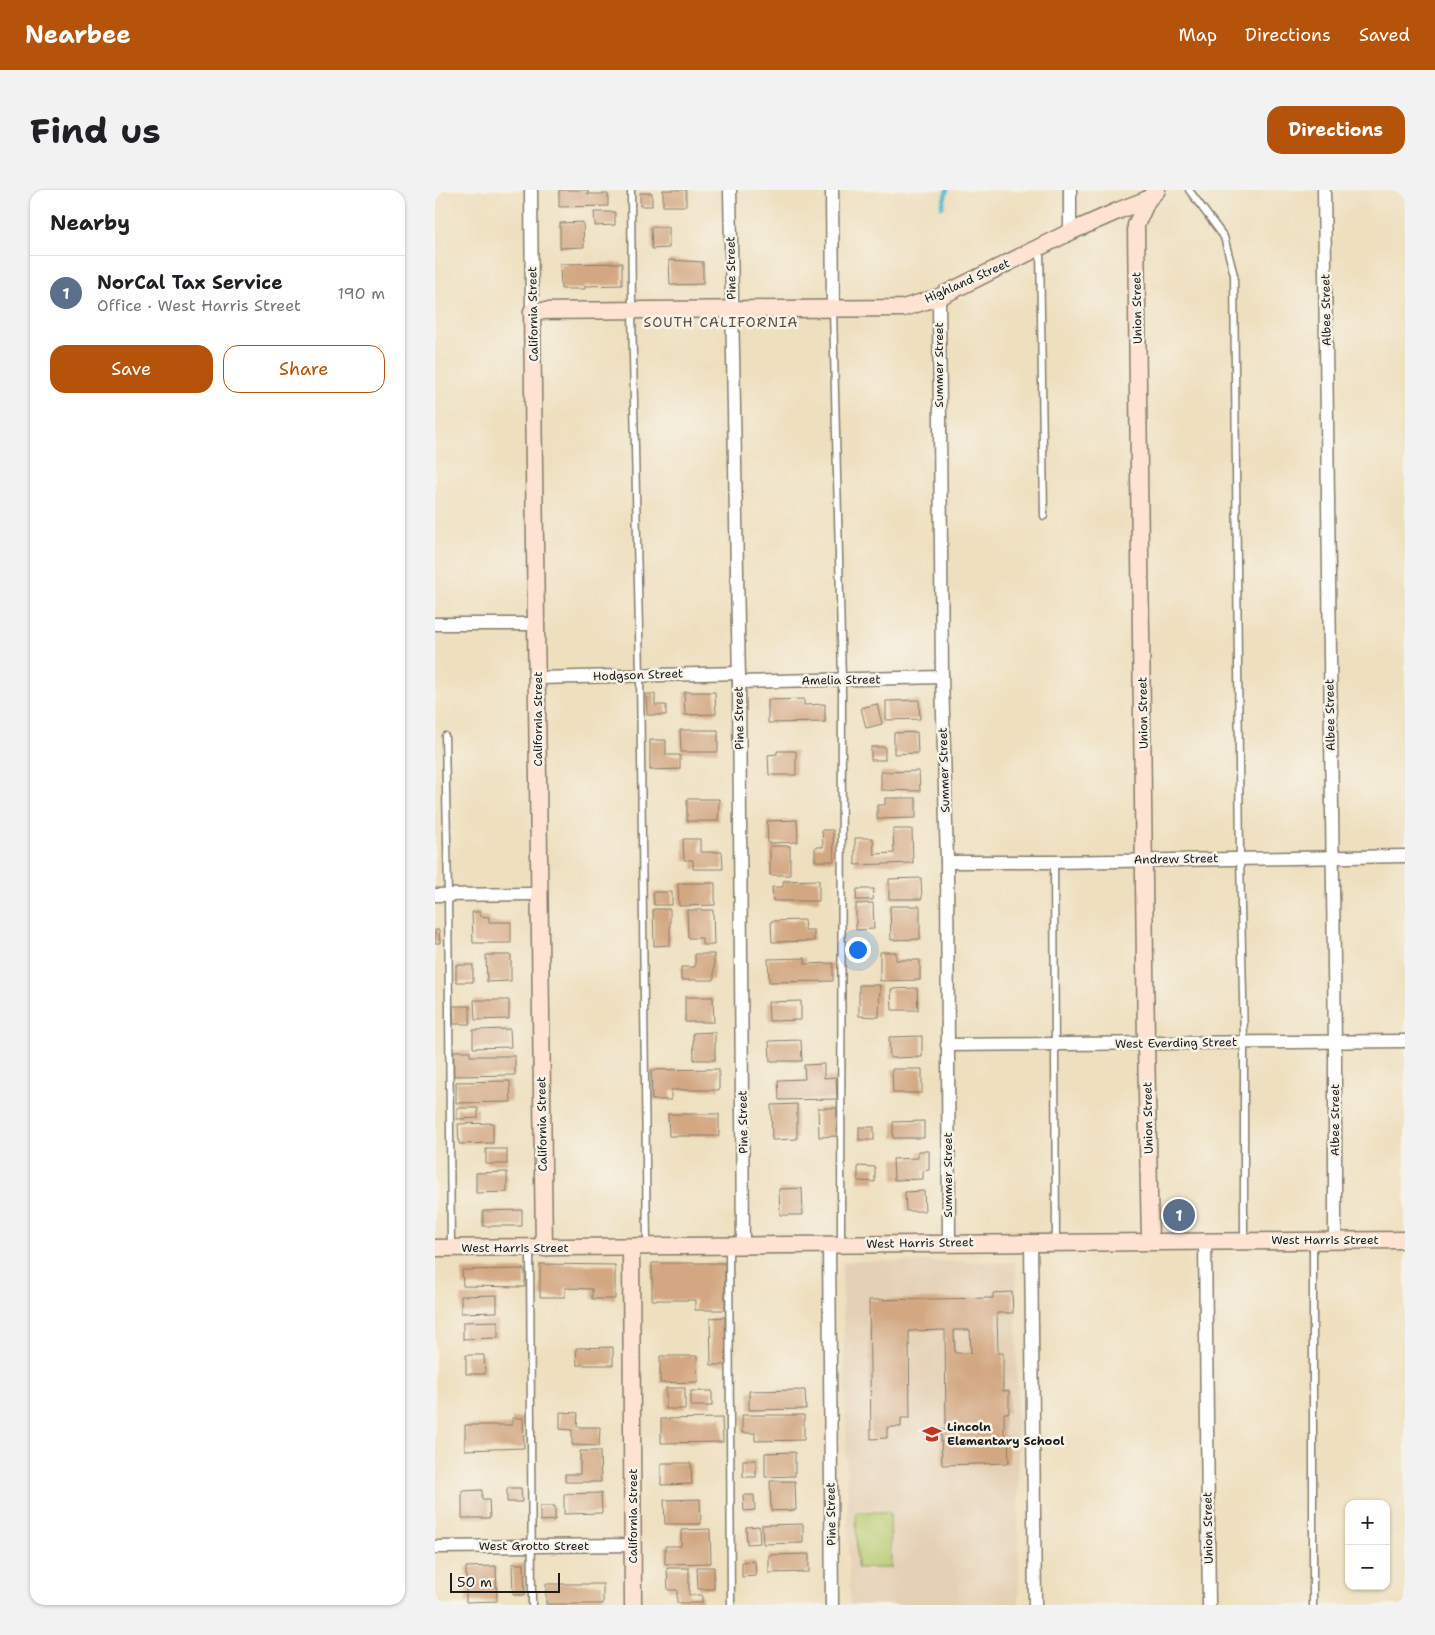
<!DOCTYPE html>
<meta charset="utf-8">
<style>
body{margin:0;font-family:"Shantell Sans",sans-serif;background:#f2f2f2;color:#202124}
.controls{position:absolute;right:15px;bottom:15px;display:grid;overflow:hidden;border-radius:10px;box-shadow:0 1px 4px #0004}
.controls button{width:45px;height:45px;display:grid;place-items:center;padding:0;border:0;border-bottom:1px solid #e0e0e0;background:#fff;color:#202124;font:25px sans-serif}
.scale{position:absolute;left:15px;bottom:12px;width:110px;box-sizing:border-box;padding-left:5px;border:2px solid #1c1c1c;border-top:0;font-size:14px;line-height:18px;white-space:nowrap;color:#1c1c1c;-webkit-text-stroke:4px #f7f3e8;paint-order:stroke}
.you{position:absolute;left:422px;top:759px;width:18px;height:18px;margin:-12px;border:4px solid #fff;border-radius:50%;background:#1a73e8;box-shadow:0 0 0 8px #1a73e833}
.badge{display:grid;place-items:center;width:32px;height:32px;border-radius:50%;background:#b45309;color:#fff;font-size:16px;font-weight:700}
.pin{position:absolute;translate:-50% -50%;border:2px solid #fff;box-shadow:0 1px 5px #0006}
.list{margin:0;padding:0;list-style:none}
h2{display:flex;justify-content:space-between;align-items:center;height:65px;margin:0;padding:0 20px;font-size:21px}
h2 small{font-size:16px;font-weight:400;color:#757577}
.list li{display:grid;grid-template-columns:32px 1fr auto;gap:15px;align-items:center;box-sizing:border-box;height:75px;padding:0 20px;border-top:1px solid #e0e0e0}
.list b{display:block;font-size:19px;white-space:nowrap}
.list p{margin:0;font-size:16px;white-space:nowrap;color:#757577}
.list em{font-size:16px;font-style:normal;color:#757577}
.actions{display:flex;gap:10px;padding:15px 20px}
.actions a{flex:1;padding:11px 0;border:1px solid #b45309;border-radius:15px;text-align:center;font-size:18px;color:#b45309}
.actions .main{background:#b45309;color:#fff}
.map{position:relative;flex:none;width:970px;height:1415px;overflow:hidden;border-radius:15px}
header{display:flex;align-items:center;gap:30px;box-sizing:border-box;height:70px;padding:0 25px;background:#b45309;color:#fff}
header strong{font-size:24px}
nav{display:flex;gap:28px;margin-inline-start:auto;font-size:18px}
.intro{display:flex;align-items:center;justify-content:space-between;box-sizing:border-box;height:120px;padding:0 30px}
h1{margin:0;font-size:35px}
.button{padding:12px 22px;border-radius:15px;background:#b45309;color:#fff;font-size:18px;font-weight:700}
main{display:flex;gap:30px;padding:0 30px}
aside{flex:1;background:#fff;border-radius:15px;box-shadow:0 1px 4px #0004}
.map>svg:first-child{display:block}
.built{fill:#e4d0b4}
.pitch{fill:#b7cb6f;stroke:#6a7446}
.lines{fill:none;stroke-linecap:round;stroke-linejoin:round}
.stream{stroke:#56bbd4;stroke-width:4.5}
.building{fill:#d3a782;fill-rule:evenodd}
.lane-casing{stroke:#857e6d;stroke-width:9}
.street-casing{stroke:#857e6d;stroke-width:15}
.secondary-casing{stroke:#857e6d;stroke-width:19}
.lane{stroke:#fff;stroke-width:6}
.street{stroke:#fff;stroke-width:12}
.secondary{stroke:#fee3d2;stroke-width:16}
.labels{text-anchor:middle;stroke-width:5;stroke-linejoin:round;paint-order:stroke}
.street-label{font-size:12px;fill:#1c1c1c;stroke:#f7f3e8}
.poi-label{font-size:12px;font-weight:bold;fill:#1c1c1c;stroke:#f7f3e8;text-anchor:start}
.neighbourhood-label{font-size:14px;letter-spacing:1px;fill:#5c4d40;stroke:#f7f3e8}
</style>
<header>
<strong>Nearbee</strong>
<nav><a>Map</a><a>Directions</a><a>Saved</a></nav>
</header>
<div class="intro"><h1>Find us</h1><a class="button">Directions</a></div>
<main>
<aside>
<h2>Nearby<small></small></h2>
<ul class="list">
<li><span class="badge" style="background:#5c6f8a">1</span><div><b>NorCal Tax Service</b><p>Office · West Harris Street</p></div><em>190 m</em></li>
</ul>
<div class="actions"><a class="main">Save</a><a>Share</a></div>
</aside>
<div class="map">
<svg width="970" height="1415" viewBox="0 0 970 1415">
<rect width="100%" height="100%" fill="#f7f3e8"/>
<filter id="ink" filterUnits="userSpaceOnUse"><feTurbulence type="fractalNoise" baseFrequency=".02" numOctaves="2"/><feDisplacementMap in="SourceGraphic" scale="10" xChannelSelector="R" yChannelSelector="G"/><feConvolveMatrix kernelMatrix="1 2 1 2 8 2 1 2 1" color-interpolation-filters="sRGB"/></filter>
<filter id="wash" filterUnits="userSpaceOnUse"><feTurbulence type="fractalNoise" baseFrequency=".0096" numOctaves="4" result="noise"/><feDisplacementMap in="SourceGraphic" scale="20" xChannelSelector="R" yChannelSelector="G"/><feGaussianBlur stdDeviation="1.12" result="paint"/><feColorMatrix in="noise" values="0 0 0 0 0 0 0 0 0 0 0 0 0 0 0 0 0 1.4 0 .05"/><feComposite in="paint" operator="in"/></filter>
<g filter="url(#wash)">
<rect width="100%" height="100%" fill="#eedfbe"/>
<polygon class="built" points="415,1071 581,1072 584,1415 415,1415 407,1074"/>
<polygon class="pitch" points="421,1322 455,1322 456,1378 422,1378"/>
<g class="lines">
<polyline class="stream" points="507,17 512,0"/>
</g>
<g id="blocks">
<g class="building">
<polygon points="124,0 153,0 153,4 173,4 173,16 124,17"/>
<rect x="228" y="0" width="23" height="16"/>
<rect x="205" y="3" width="12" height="13"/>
<polygon points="159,22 180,22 180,35 160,36"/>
<polygon points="148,32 149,57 125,58 125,33"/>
<polygon points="216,37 234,37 234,58 217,59"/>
<polygon points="234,70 268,72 268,94 235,95"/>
<polygon points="187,73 187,95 150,96 150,99 126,99 125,74"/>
<polygon points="249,502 280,502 281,524 250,525"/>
<polygon points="211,504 220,504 220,515 231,515 231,525 212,525"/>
<polygon points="369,509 369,515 390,514 390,532 333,533 333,510"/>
<polygon points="484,510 485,529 451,530 451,511"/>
<polygon points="442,514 447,534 431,538 426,518"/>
<polygon points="245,540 283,540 283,562 246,562"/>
<polygon points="482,542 483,563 459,564 459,543"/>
<polygon points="215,550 231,550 231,565 245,565 245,579 215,580"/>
<rect x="436" y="557" width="14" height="13"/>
<polygon points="342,561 361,561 361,585 334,585 333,565 342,564"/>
<polygon points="484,581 485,601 446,600 446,582"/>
<polygon points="450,608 481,608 481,628 442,629 442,615 450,615"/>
<polygon points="252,609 284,609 283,631 252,631"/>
<polygon points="362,630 363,652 333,653 332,631"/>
<polygon points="458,639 477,639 478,673 420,675 420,648 438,648 439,664 459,663"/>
<polygon points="387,640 398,640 399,671 380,671 380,657 388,657"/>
<polygon points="248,649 265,649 265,662 287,662 288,679 258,679 258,670 249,670"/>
<rect x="335" y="656" width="20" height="29"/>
<polygon points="486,688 487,709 454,709 454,689"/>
<polygon points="384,690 384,711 338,711 337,697 348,697 348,691"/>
<polygon points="243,693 280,693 280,715 244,716"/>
<polygon points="422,699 439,699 438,710 421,710"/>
<polygon points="218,702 237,702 237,715 219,715"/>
<polygon points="438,713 439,739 421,740 421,714"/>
<polygon points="455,716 485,716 485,749 456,750"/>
<polygon points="218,719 235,719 235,755 219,756"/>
<polygon points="252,720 278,720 279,755 267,755 267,748 253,748"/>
<polygon points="37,722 45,722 45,726 54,727 54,732 76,732 76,753 38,753"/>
<polygon points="369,730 370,740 379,740 379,751 337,752 336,731"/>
<polygon points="0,740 4,740 5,753 0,753"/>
<polygon points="445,762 461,762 461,770 485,770 485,790 445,791"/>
<polygon points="260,764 279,764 279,790 246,790 246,777 260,777"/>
<polygon points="51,765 76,765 76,791 52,792"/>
<polygon points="370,768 370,774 398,773 398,791 334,792 333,769"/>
<rect x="21" y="775" width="17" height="17"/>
<polygon points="424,795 445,795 444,827 424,826"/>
<polygon points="482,798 483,820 457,820 456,799"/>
<polygon points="250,807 278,807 279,832 250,832"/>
<polygon points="39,810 74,810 74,829 40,830"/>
<polygon points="366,811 366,830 334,831 333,812"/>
<polygon points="18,816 35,816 35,834 19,834"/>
<polygon points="75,839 76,857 38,858 38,840"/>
<polygon points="280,842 280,870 259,870 258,843"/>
<polygon points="487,846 487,867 455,868 454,847"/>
<polygon points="366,850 367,871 335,871 334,851"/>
<polygon points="19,861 35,861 35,866 80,866 80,885 19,886"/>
<polygon points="389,874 389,888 401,887 402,909 344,910 343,890 370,889 369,875"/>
<polygon points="284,879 284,900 236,900 236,910 217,910 216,880"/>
<polygon points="457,879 487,879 487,903 458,903"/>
<polygon points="75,891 76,912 21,913 21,892"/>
<polygon points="362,914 362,949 337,950 336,915"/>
<polygon points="22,918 43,918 43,928 22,929"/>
<polygon points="383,918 402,918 402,946 384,947"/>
<polygon points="233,924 284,924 284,946 234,946"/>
<polygon points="489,931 489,948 458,948 458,932"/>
<polygon points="58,933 58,953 24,954 23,934"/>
<rect x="424" y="937" width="15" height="13"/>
<rect x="51" y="959" width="21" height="15"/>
<polygon points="483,961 494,961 494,980 488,981 488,989 459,990 458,969 483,968"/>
<polygon points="423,976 440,977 440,992 423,991"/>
<polygon points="72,982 72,1002 41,1003 41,983"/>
<polygon points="367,998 368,1025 345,1025 344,999"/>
<polygon points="489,1001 490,1021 471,1021 470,1002"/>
<polygon points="87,1020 87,1036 48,1036 48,1021"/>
<polygon points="217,1073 290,1073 290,1120 260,1120 260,1110 217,1110"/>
<polygon points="105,1074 180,1075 180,1109 157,1109 157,1099 130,1098 130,1107 105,1107"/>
<polygon points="90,1079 90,1097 28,1096 27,1080"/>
<path d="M577,1102L578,1123H562L563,1163H568V1201H574V1223H569V1246H573L574,1273L507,1275L506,1240H511L510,1140L474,1141L475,1228H466V1237H452V1248L436,1249L434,1110L558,1108V1103ZM519,1140H535L536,1163H520Z"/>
<polygon points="62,1105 62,1122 26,1123 26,1106"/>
<polygon points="290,1127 291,1175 276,1175 275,1128"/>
<polygon points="63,1131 63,1148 28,1149 28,1132"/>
<polygon points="178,1157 178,1175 142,1175 141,1158"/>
<polygon points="31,1165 49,1165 50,1184 31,1184"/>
<polygon points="225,1166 262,1166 263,1192 225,1193"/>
<rect x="231" y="1198" width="19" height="21"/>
<polygon points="370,1200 371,1219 314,1220 314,1201"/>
<rect x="256" y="1201" width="21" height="15"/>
<polygon points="125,1222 143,1223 142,1237 165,1237 164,1256 137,1255 137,1240 125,1239"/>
<polygon points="307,1225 369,1225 369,1250 320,1251 320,1243 307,1243"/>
<polygon points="77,1228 88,1228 89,1258 30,1260 30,1235 77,1235"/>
<polygon points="287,1228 288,1252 226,1253 226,1229"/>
<polygon points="145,1261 165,1261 166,1292 130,1292 130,1284 145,1284"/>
<polygon points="360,1262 360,1286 330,1287 330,1263"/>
<rect x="308" y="1270" width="13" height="17"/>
<polygon points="226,1273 256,1273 257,1294 226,1295"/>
<polygon points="335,1291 360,1291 361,1320 336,1321"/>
<polygon points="72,1298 86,1298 87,1312 72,1312"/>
<polygon points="47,1300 47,1310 54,1310 55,1328 27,1328 27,1301"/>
<polygon points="166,1303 167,1323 129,1324 129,1304"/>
<polygon points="308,1305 319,1305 320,1320 309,1321"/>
<polygon points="265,1309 266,1334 230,1334 229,1310"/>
<polygon points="105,1316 120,1316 120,1330 105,1331"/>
<polygon points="368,1334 368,1353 328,1354 327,1335"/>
<polygon points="324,1336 325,1353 312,1354 311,1337"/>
<polygon points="275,1339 276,1373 230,1374 230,1356 246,1356 246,1340"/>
<polygon points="374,1364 374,1382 334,1383 334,1365"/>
<polygon points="320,1371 321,1386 307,1387 307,1372"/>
<polygon points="77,1374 89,1374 90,1405 78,1405"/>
<polygon points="61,1376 62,1411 31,1412 31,1377"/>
<polygon points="262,1377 279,1377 279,1399 263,1399"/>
<polygon points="232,1378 254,1378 254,1405 267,1405 267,1413 242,1413 242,1400 233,1400"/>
<rect x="111" y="1394" width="57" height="20"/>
</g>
</g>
</g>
<g filter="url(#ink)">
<use href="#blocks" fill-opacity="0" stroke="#857e6d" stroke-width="1"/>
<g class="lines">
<g class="lane-casing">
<g id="lane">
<polyline points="196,0 197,121 205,485 212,1055"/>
<polyline points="754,0 789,47 799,85 805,668 809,852 809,1050"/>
<polyline points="605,57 609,326"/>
<polyline points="398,120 407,490 406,1054"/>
<polyline points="10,546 13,705 16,1057"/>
<polyline points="619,672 621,1051"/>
<polyline points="294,1056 296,1415"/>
<polyline points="95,1059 97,1415"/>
<polyline points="878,1415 878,1052"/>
</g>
</g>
<g class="street-casing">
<g id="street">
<polyline points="96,0 97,121"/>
<polyline points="295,0 304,492 308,1055"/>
<polyline points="397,0 398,117"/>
<polyline points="889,0 900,852 900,1050"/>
<polyline points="635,42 635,0"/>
<polyline points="504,107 507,487 512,672 514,1053"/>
<polyline points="0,434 102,434"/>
<polyline points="103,488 304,483"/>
<polyline points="304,492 507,487"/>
<polyline points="512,672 619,672 970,666"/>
<polyline points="0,705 104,704"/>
<polyline points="512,855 970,851"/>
<polyline points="770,1051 774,1415"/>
<polyline points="596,1052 600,1415"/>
<polyline points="394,1054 397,1415"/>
<polyline points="0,1357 199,1355"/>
</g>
</g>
<g class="secondary-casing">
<g id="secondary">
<polyline points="715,1051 711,854 701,35 713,9 722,0"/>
<polyline points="196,1057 198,1415"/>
<polyline points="0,1058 970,1050"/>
<polyline points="109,1058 97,121 468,118 504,107 635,42 685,20 713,9"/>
</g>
</g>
<use href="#lane" class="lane"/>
<use href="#street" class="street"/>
<use href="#secondary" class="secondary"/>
</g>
</g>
<defs>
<g id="school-bare" transform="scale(1.5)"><path d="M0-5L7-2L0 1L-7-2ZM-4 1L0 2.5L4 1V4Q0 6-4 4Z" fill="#c8321e" stroke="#f7f3e8" stroke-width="2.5" paint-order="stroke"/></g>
</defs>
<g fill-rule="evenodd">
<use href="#school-bare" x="497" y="1244"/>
</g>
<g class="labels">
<g class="street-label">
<text transform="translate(296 78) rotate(-91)" y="4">Pine Street</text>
<text transform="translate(532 91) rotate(-24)" y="4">Highland Street</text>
<text transform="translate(702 118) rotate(-91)" y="4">Union Street</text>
<text transform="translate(891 120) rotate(-91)" y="4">Albee Street</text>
<text transform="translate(98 124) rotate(-91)" y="4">California Street</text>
<text transform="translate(504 175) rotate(-90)" y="4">Summer Street</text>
<text transform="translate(203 485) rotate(-2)" y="4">Hodgson Street</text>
<text transform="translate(406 490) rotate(-1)" y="4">Amelia Street</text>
<text transform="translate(708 523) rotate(-91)" y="4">Union Street</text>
<text transform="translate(895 525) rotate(-91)" y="4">Albee Street</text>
<text transform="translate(304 528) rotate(-91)" y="4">Pine Street</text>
<text transform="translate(103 529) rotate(-90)" y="4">California Street</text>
<text transform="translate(509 580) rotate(-92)" y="4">Summer Street</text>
<text transform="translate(741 669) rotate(-1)" y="4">Andrew Street</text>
<text transform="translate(741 853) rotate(-1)" y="4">West Everding Street</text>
<text transform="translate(713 928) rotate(-91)" y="4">Union Street</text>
<text transform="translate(900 930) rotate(-90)" y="4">Albee Street</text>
<text transform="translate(308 932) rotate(-91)" y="4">Pine Street</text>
<text transform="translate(107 934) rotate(-91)" y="4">California Street</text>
<text transform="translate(513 985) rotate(-90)" y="4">Summer Street</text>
<text x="890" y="1054">West Harris Street</text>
<text transform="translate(485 1053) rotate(-1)" y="4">West Harris Street</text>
<text x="80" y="1062">West Harris Street</text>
<text transform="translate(396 1324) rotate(-91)" y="4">Pine Street</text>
<text transform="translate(198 1326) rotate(-90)" y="4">California Street</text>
<text transform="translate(773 1338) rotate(-91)" y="4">Union Street</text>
<text x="99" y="1360">West Grotto Street</text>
</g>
<g class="poi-label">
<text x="512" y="1241">Lincoln<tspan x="512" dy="14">Elementary School</tspan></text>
</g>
<g class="neighbourhood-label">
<text x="286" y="137">SOUTH CALIFORNIA</text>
</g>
</g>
</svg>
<div class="controls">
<button>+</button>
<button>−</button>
</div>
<div class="scale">50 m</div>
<div class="you"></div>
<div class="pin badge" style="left:744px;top:1025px;background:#5c6f8a">1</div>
</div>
</main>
